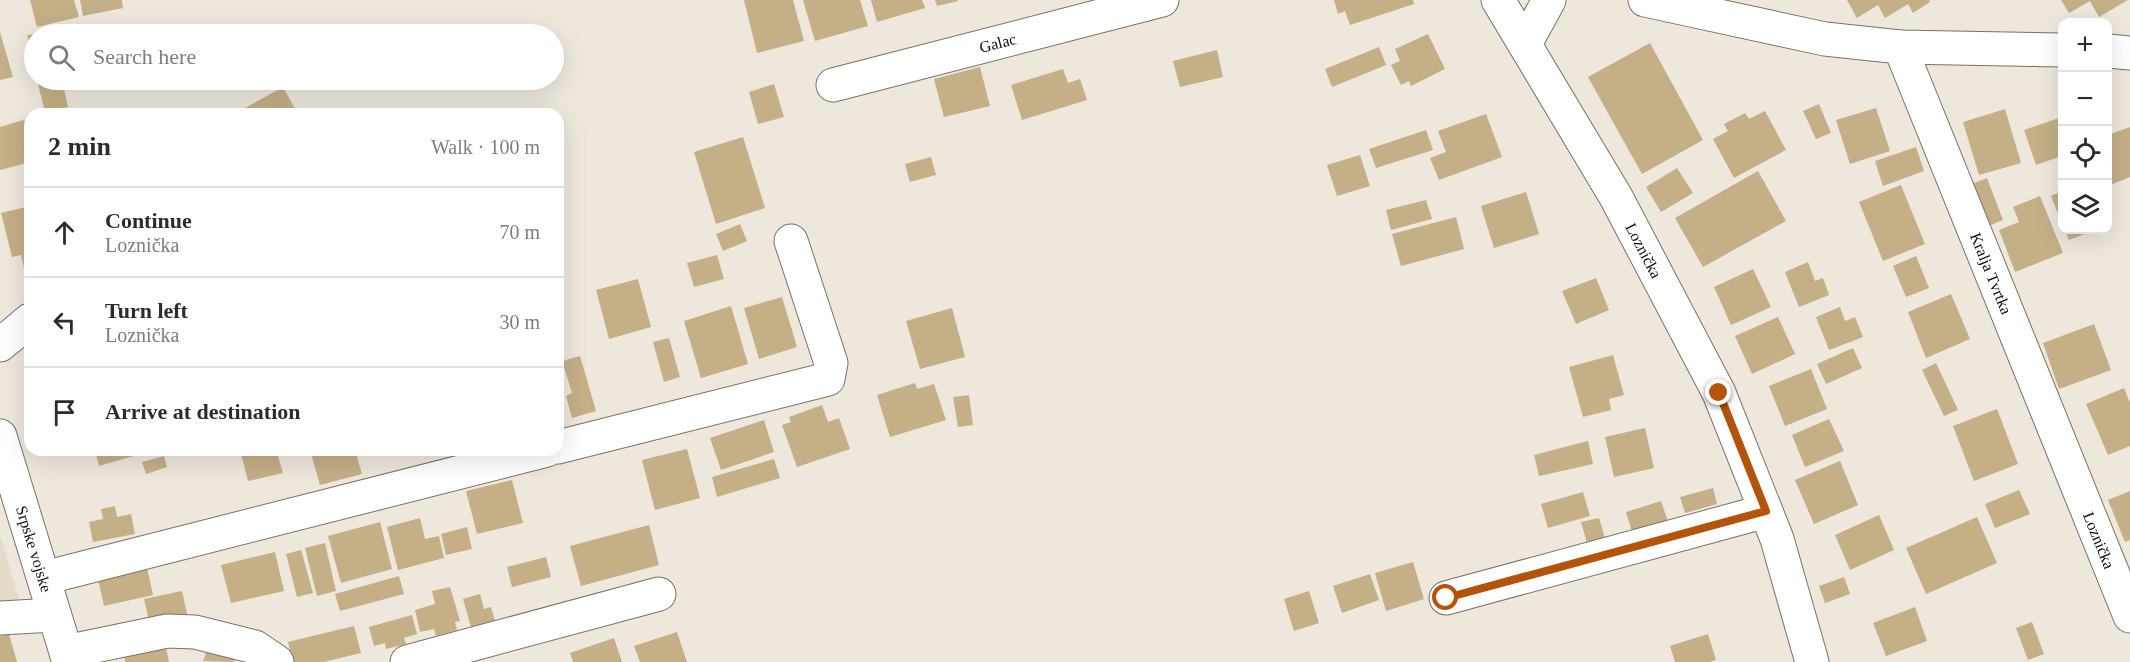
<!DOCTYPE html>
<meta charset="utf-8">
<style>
body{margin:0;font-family:"Times New Roman",serif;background:#f7f7f7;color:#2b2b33}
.controls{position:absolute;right:18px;top:18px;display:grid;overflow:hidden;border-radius:12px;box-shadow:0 6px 24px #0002}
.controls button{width:54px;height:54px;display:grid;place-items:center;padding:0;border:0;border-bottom:2px solid #e1e1e2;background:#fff;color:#2b2b33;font:30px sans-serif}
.stop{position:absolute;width:18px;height:18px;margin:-14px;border:4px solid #b45309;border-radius:50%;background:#fff}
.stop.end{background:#b45309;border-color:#fff;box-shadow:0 2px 6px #0008}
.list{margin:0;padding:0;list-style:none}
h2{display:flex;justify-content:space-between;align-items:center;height:78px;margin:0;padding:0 24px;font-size:26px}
h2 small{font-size:20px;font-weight:400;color:#7c7c81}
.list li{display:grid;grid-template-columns:39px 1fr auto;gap:18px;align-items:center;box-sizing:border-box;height:90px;padding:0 24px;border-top:2px solid #e1e1e2}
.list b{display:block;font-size:22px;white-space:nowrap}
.list p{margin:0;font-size:20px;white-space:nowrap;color:#7c7c81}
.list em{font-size:20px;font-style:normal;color:#7c7c81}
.icon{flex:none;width:33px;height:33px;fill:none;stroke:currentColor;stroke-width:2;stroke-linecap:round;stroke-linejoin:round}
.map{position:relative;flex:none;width:2130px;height:662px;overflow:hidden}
.search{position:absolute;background:#fff;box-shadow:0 6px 24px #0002;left:24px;top:24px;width:540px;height:66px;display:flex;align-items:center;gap:15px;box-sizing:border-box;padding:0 21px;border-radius:33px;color:#7c7c81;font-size:22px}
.panel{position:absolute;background:#fff;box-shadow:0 6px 24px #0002;left:24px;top:108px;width:540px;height:348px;border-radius:18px}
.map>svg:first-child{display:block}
.built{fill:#e5dbc9}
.building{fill:#c4af87}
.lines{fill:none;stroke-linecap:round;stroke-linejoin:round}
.minor-casing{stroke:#787269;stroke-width:35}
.tertiary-casing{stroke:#787269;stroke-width:35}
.secondary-casing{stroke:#787269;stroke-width:35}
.minor{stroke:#fff;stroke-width:33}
.tertiary{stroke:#fff;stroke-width:33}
.secondary{stroke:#fff;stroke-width:33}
.route{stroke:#b45309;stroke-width:8}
.labels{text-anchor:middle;stroke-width:6;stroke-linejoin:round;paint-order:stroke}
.street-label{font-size:16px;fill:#0d0b08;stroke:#faf4e9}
</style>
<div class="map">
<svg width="2130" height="662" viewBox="0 0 2130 662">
<rect width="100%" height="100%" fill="#ede7dc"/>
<polygon class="built" points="0,535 19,600 0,602"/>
<g class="building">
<polygon points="30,0 74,0 79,17 37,27"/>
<polygon points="80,0 122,0 123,8 83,16"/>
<polygon points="744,0 793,0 804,41 757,53"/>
<polygon points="803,0 860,0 868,26 815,41"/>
<polygon points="871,0 922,0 925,8 877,22"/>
<polygon points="935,0 958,0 958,1 937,6"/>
<polygon points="1334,0 1413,0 1414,4 1350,25 1345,11 1338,14"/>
<polygon points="1847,0 1929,0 1930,2 1913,13 1908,4 1885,18 1878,5 1857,18"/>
<polygon points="2061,0 2128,0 2099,17 2090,1 2069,13"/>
<polygon points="115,27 116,34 73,34 73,33"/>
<polygon points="0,32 13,77 0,80"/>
<polygon points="34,34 34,63 27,35"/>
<polygon points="1428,34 1445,69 1411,86 1409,81 1401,85 1391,65 1400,61 1395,49"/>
<polygon points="1650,43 1703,140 1642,174 1588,77"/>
<polygon points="1379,47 1386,65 1332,87 1325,69"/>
<polygon points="1217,50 1223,77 1180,87 1173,61"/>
<polygon points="980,67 990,106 944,117 934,79"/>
<polygon points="1063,69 1068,83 1080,79 1087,100 1022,120 1011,85"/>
<polygon points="37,80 62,80 68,107 45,112"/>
<polygon points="774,84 784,117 758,124 749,92"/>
<polygon points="283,87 298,114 234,114"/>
<polygon points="1819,104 1831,133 1816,139 1803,111"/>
<polygon points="1876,108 1890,151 1850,164 1836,120"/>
<polygon points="2005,109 2021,163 1979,175 1963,122"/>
<polygon points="1765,111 1786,150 1734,178 1713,139 1728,131 1724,124 1745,113 1749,119"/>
<polygon points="1486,114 1502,157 1439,180 1430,158 1446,152 1438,131"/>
<polygon points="2062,117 2062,156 2036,165 2024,130"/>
<polygon points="30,118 30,162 0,170 0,127"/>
<polygon points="2130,127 2130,177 2110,185 2108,177 2108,135"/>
<polygon points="1426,130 1433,150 1376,168 1369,149"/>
<polygon points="743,137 765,208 716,224 694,152"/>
<polygon points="1916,147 1924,171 1883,186 1875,161"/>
<polygon points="1360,155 1370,186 1337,196 1327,165"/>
<polygon points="931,157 936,175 910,182 905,164"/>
<polygon points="1677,168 1693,193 1661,212 1646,187"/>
<polygon points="1758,171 1786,221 1703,267 1675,218"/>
<polygon points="1987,178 2003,220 1981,229 1964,187"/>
<polygon points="1901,185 1925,244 1883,261 1859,202"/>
<polygon points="2062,191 2062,224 2051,196"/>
<polygon points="1526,192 1539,234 1494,248 1481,206"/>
<polygon points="2040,196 2063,253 2015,272 1999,230 2019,222 2013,207"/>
<polygon points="1426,200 1432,219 1391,230 1386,210"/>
<polygon points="30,206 30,289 29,289 21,255 12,257 1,213"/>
<polygon points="1456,217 1464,249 1401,266 1392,234"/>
<polygon points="740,224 747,241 723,251 716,234"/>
<polygon points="2065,230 2090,230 2090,232 2069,240"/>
<polygon points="717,255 724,279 694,287 687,263"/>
<polygon points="1916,256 1929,288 1906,297 1893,266"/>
<polygon points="1808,262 1815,281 1823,278 1829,295 1799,307 1785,272"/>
<polygon points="1753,269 1771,307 1731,325 1714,287"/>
<polygon points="1596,278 1609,310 1576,324 1562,291"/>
<polygon points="638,279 651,327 609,339 596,290"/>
<polygon points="1951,294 1970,339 1926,358 1908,312"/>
<polygon points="782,297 797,347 759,359 744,308"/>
<polygon points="731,306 748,364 701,378 684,321"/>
<polygon points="1840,307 1845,321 1855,317 1863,337 1829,350 1816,317"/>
<polygon points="952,308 965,357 920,369 906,321"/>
<polygon points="1778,317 1795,354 1752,374 1735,336"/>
<polygon points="2094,324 2111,370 2059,389 2043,343"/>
<polygon points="669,338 680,377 664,382 653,342"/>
<polygon points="1853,348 1862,368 1826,384 1817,364"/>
<polygon points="1613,355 1624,395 1609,399 1611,410 1583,417 1569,367"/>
<polygon points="580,356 596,411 572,418 566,396 572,393 562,361"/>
<polygon points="1936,363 1958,410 1944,416 1922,370"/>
<polygon points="1811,369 1827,409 1785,426 1769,386"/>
<polygon points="915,383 917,389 934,384 946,420 890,437 877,395"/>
<polygon points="2124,388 2130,403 2130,446 2108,455 2086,404"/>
<polygon points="969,395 973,425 958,427 953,397"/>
<polygon points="822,405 828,422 839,418 850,449 797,467 782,425 791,422 789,417"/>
<polygon points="1997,409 2018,464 1974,481 1953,426"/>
<polygon points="1829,419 1844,451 1805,467 1792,435"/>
<polygon points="764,420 774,452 721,470 710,438"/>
<polygon points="1645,428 1654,468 1614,477 1605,437"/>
<polygon points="1588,441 1593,464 1539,476 1534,455"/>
<polygon points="687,449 700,498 655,510 642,460"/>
<polygon points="95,450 136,450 137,455 99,466"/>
<polygon points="240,450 300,450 300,451 278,456 283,473 248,481"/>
<polygon points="310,450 355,450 362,474 320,485"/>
<polygon points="164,456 167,467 146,474 142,462"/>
<polygon points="774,459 780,478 717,497 712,477"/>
<polygon points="1840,461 1858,505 1814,524 1795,480"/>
<polygon points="512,480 523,523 477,534 466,491"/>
<polygon points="1713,488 1717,504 1685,513 1680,497"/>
<polygon points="2019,490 2030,514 1995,528 1985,504"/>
<polygon points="2130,491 2130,540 2125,542 2108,500"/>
<polygon points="1583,492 1590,516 1548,528 1541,504"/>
<polygon points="1661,501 1669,524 1633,535 1626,512"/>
<polygon points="115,506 117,517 131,514 135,534 93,542 89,522 103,519 101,509"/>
<polygon points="1879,515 1894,550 1850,570 1835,535"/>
<polygon points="1977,517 1997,563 1926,594 1906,548"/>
<polygon points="420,518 425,539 439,536 444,558 398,570 387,527"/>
<polygon points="1599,518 1605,538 1587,543 1581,522"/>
<polygon points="380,522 392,569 341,583 328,536"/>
<polygon points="649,525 659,565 581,586 570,546"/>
<polygon points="467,527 472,549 446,555 441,534"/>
<polygon points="325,543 336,591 317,596 305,548"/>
<polygon points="301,550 313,593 297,597 286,554"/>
<polygon points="275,552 284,591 231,603 221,565"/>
<polygon points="546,557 551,577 512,587 507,567"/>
<polygon points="145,559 153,595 104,606 96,570"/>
<polygon points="1413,562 1424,599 1386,611 1375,573"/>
<polygon points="1370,574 1379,600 1342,613 1333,586"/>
<polygon points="399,576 404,594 340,611 335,594"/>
<polygon points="1844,577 1850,594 1825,603 1819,586"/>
<polygon points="450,587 460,621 455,622 457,630 436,636 434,629 420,632 415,610 435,604 432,591"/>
<polygon points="182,591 188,618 150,626 144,599"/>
<polygon points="1309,591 1319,623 1294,631 1284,599"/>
<polygon points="480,594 484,609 491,607 497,628 473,634 463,599"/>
<polygon points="1915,607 1927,641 1886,656 1873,623"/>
<polygon points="412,615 417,634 404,638 406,644 386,649 385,643 374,646 369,627"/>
<polygon points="2032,622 2044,654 2028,660 2016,628"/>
<polygon points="354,626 361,653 324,662 293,662 288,642"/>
<polygon points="677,632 687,662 640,662 634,646"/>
<polygon points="9,634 17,662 0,662 0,636"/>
<polygon points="1708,634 1716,660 1709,662 1675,662 1670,646"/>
<polygon points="614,638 622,662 573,662 570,653"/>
<polygon points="209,645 237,654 234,662 203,661"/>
<polygon points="166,648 169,662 125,662 124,656"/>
</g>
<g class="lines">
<g class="minor-casing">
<g id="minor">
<polyline points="1645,0 1825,39 1900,47 2062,50"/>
<polyline points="1525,44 1549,0"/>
<path id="s1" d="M1900,47L2130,616"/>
<polyline points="2108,51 2130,53"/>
<path id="s2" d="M833,85L1162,0"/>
<polyline points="0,345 30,320"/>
<polyline points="558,447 828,379 831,363 791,241"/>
<polyline points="44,578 547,450"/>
<polyline points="1446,598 1766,511"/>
<polyline points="0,618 54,615"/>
<polyline points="66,652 167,631 195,632 255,647 277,662"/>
<polyline points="407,662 659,594"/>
</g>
</g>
<g class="tertiary-casing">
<g id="tertiary">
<path id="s3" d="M1498,0L1616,197L1719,393L1777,539L1812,662"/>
</g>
</g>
<g class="secondary-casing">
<g id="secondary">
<path id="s4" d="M0,436L69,662"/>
</g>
</g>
<use href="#minor" class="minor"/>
<use href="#tertiary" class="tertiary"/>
<use href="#secondary" class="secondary"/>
</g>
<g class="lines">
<polyline class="route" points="1446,598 1766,511 1719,393"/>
</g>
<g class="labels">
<g class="street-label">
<text dy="6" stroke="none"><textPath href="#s2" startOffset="170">Galac</textPath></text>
<text dy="6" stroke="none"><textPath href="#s3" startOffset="290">Loznička</textPath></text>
<text dy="6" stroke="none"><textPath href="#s1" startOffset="244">Kralja Tvrtka</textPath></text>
<text dy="6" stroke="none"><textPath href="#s1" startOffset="532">Loznička</textPath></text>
<text dy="6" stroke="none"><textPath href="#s4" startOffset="118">Srpske vojske</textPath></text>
</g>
</g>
</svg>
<div class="controls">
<button>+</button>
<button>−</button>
<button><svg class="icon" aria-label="locate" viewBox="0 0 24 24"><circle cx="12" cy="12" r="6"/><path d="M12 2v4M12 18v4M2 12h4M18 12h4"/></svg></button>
<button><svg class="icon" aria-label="layers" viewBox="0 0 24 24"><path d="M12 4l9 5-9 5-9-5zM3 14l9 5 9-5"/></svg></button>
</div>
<div class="stop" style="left:1446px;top:598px"></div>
<div class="stop end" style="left:1719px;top:393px"></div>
<div class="search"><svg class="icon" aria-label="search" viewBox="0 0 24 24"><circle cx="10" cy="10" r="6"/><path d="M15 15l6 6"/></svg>Search here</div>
<section class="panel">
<h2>2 min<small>Walk · 100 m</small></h2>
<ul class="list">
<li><svg class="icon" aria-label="ahead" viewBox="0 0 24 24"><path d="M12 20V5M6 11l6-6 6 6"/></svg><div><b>Continue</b><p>Loznička</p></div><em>70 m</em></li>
<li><svg class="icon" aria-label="left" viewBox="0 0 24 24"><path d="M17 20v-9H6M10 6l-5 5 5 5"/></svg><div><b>Turn left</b><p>Loznička</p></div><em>30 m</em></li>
<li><svg class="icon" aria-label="arrive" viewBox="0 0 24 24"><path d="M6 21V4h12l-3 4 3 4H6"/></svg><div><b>Arrive at destination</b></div></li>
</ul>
</section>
</div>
